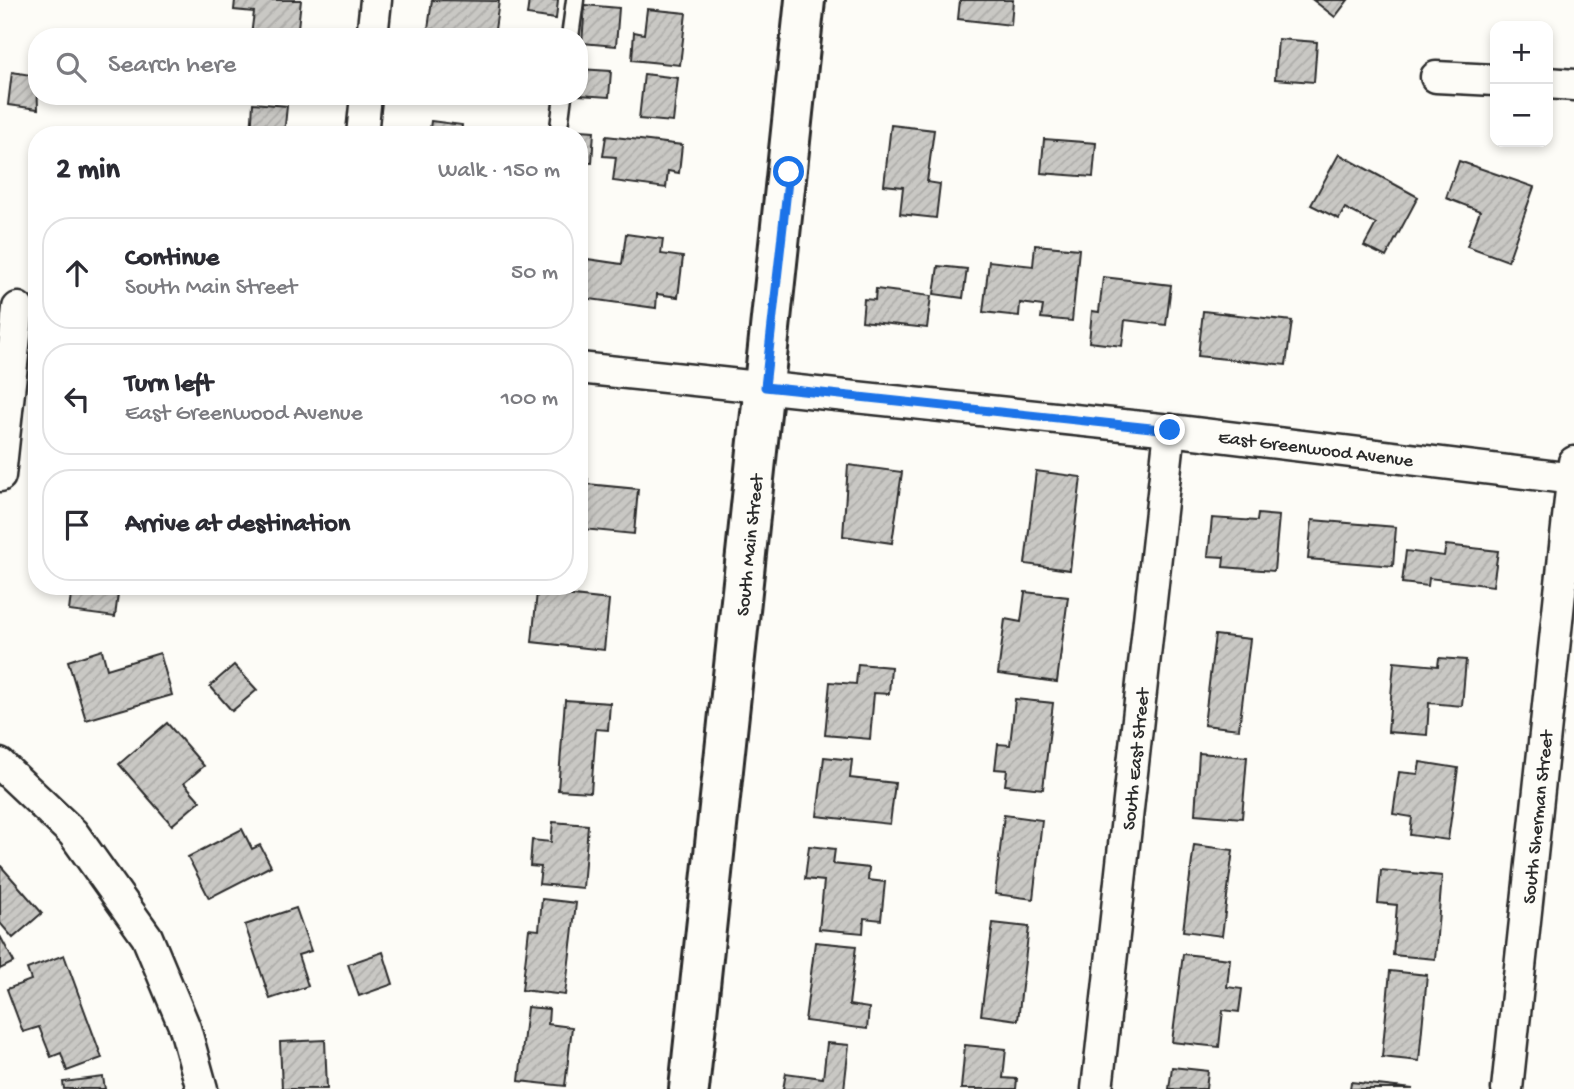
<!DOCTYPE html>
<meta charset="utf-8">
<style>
body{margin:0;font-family:"Gochi Hand",sans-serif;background:#f7f7f7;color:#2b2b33}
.controls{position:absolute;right:21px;top:21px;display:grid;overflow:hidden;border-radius:14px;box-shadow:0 4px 10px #0003}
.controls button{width:63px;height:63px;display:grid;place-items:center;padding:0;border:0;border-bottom:2px solid #e1e1e2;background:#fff;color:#2b2b33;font:35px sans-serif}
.stop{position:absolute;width:21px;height:21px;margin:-16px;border:5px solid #1a73e8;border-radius:50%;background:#fff}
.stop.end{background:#1a73e8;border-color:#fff;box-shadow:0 2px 7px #0008}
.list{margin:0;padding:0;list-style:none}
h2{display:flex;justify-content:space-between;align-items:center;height:91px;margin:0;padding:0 28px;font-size:30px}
h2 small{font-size:23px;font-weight:400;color:#7c7c81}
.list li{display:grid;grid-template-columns:46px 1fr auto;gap:21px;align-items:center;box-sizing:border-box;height:112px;margin:0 14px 14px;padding:0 14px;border:2px solid #e1e1e2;border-radius:28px}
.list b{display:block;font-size:26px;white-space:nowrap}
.list p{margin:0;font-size:23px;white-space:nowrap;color:#7c7c81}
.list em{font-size:23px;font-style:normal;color:#7c7c81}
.icon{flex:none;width:38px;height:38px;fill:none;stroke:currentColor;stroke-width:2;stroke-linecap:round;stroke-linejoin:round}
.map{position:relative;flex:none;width:1574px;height:1089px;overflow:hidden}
.search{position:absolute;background:#fff;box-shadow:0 4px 10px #0003;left:28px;top:28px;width:560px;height:77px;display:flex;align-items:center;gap:18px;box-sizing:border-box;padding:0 24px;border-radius:28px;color:#7c7c81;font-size:26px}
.panel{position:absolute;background:#fff;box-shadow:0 4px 10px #0003;left:28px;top:126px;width:560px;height:469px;border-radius:28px}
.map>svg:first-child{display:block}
.building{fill:url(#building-hatch);stroke:#2b2b2b;stroke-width:2}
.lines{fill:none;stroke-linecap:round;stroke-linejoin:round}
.service-casing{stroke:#2b2b2b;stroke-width:21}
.minor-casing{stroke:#2b2b2b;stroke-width:35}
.tertiary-casing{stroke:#2b2b2b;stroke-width:44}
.service{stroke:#fdfcf7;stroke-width:16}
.minor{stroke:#fdfcf7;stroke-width:30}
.tertiary{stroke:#fdfcf7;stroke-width:38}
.route{stroke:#1a73e8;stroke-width:9}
.labels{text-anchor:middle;stroke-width:5;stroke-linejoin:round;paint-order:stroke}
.street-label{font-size:19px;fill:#2b2b2b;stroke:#fdfcf7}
</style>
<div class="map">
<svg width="1574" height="1089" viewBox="0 0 1574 1089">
<defs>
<pattern id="building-hatch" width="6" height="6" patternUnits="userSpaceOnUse" patternTransform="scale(1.75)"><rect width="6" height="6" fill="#c9c8c4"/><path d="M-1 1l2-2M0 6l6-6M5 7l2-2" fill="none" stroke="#adaca9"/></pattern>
</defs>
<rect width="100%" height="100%" fill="#fdfcf7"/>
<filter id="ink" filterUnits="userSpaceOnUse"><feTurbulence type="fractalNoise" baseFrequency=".0143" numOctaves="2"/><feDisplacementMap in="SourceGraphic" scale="14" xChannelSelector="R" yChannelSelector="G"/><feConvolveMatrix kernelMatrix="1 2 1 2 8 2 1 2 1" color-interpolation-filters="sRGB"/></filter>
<g filter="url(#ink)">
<g class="building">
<polygon points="235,0 301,0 297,37 251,36 254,12 234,10"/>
<polygon points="432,0 499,1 494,37 428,29"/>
<polygon points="529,0 558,0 556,19 527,15"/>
<polygon points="960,0 1013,0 1011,25 958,19"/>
<polygon points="1313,0 1348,0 1335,17"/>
<polygon points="585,5 619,8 616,46 582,43"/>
<polygon points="647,9 686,13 680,65 632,60 634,32 644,34"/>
<polygon points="1278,39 1317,42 1314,82 1275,79"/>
<polygon points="579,69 611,71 609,97 579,95"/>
<polygon points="12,72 37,76 38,109 8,105"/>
<polygon points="644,74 678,78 673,122 639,119"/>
<polygon points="253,103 287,106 284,135 251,135"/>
<polygon points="431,121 462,125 461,135 429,135"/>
<polygon points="891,125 934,130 927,182 940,184 936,218 900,214 903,187 884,185"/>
<polygon points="566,129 594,131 592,163 579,162 579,135 566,135"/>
<polygon points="606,136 682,145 679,173 668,171 666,188 613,181 616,157 603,156"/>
<polygon points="1044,139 1096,143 1093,177 1041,173"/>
<polygon points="1339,154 1418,197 1386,257 1364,246 1376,224 1345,208 1339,219 1311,205"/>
<polygon points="1459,161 1534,187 1508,261 1467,246 1480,211 1446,198"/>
<polygon points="626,234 663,239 661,254 683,257 678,297 657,294 656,308 582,298 587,259 622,264"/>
<polygon points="1035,245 1079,249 1072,321 1041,318 1043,306 1020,303 1019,316 983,312 989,261 1033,266"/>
<polygon points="938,266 967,269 963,298 934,294"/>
<polygon points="1103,277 1171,285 1166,325 1125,320 1122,346 1089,342 1092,311 1099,312"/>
<polygon points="876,289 931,296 927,328 862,321 864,299 875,300"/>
<polygon points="1203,311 1292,321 1286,365 1198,356"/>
<polygon points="848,465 902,472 892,543 843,536"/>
<polygon points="1036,471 1081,477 1070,570 1025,564"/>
<polygon points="579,478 588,479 587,484 638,489 634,534 583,529 582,538 579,537"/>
<polygon points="1258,514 1279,516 1274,571 1223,567 1224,557 1208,556 1212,518 1257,521"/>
<polygon points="1312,520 1396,527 1393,566 1308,559"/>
<polygon points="1446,545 1498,551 1493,586 1429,578 1428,586 1402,583 1406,551 1444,556"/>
<polygon points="72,586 119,586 115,617 69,611"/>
<polygon points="537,592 609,600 604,650 532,642"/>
<polygon points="1025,592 1068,597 1057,682 998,674 1005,619 1021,622"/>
<polygon points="1215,635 1250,639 1239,729 1204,725"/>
<polygon points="102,650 107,669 160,653 172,695 86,720 68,661"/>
<polygon points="1439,658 1466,660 1462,706 1429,703 1427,735 1388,732 1394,662 1438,666"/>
<polygon points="858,664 891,667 889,694 874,693 870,739 825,735 830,682 856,684"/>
<polygon points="234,665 257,690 232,711 210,686"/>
<polygon points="1015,699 1053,703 1043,789 1005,785 1007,770 995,769 998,744 1010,745"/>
<polygon points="565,700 610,703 608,730 596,729 591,792 558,790"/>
<polygon points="167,723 204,766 184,783 200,801 172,825 119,764"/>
<polygon points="1199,753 1247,757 1242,818 1195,814"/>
<polygon points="824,757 852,760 850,778 895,783 890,824 817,816"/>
<polygon points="1420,762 1458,768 1448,840 1410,835 1412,817 1393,814 1399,772 1418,774"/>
<polygon points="1004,815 1042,820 1033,899 995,894"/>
<polygon points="553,822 588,825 583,888 539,884 541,867 530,866 532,840 551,842"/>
<polygon points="242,829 252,849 260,845 271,866 209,898 188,857"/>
<polygon points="1194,845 1233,850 1222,936 1183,931"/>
<polygon points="809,846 835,849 833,864 869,868 868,880 885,882 881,920 864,918 863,933 819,929 824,881 805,879"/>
<polygon points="0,865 42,913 13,938 0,923"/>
<polygon points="1381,870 1442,876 1435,959 1393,955 1397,905 1378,903"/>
<polygon points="542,899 576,903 565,995 522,990 529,929 539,930"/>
<polygon points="296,908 311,951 298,955 308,986 270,999 245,925"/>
<polygon points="993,923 1029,927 1018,1020 981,1015"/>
<polygon points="0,936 14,962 0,969"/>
<polygon points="815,942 856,946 849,1005 869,1008 867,1029 805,1021"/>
<polygon points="383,952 393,984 359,996 348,964"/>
<polygon points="1183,954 1230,959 1227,987 1242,989 1239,1012 1223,1010 1219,1047 1172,1042"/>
<polygon points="64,955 102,1058 67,1071 61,1053 51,1057 39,1027 23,1032 7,989 31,980 27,969"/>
<polygon points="1390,971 1427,975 1419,1061 1382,1057"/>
<polygon points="527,1007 549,1009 548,1024 572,1027 565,1086 519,1081"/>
<polygon points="325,1040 327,1089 282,1089 280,1042"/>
<polygon points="827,1043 849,1045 844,1089 783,1089 786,1073 823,1078"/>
<polygon points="965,1045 1006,1049 1003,1078 1017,1079 1016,1089 961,1089"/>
<polygon points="1172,1067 1208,1071 1206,1089 1169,1089"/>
<polygon points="103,1077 105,1089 64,1089 63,1082"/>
<polygon points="1351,1082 1413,1089 1350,1089"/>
</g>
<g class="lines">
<g class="service-casing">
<g id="service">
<polyline points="570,37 575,0"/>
<polyline points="558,135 563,96"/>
</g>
</g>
<g class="minor-casing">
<g id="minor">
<polyline points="372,37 376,0"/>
<polyline points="1436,77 1495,80"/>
<polyline points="1548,83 1574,85"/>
<polyline points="362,135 366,96"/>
<polyline points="579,368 1170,430 1574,479"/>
<polyline points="0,476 18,308"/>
<polyline points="0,764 73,833 147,937 185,1028 202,1089"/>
<polyline points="1097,1089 1170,430"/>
<polyline points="1507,1089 1574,462"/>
</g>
</g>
<g class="tertiary-casing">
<polyline id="tertiary" points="689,1089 805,0"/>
</g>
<use href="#service" class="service"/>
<use href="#minor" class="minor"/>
<use href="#tertiary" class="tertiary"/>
</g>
</g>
<g class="lines" filter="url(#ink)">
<polyline class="route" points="789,172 765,387 1170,430"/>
</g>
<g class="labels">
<g class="street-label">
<text transform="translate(1316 447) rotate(7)" y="7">East Greenwood Avenue</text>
<text transform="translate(748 545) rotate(-84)" y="7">South Main Street</text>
<text transform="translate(1134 759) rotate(-84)" y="7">South East Street</text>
<text transform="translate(1536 817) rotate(-84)" y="7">South Sherman Street</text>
</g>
</g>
</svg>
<div class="controls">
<button>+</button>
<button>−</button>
</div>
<div class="stop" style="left:789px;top:172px"></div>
<div class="stop end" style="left:1170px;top:430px"></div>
<div class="search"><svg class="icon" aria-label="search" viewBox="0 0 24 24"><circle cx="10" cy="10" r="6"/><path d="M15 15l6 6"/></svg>Search here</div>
<section class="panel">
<h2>2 min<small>Walk · 150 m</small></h2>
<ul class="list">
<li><svg class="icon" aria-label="ahead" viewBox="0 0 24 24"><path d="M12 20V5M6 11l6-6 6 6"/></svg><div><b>Continue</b><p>South Main Street</p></div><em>50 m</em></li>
<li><svg class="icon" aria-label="left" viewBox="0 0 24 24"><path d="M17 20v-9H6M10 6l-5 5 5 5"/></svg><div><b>Turn left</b><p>East Greenwood Avenue</p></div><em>100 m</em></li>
<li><svg class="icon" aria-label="arrive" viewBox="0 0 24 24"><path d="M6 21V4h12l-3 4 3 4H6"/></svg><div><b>Arrive at destination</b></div></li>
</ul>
</section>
</div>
